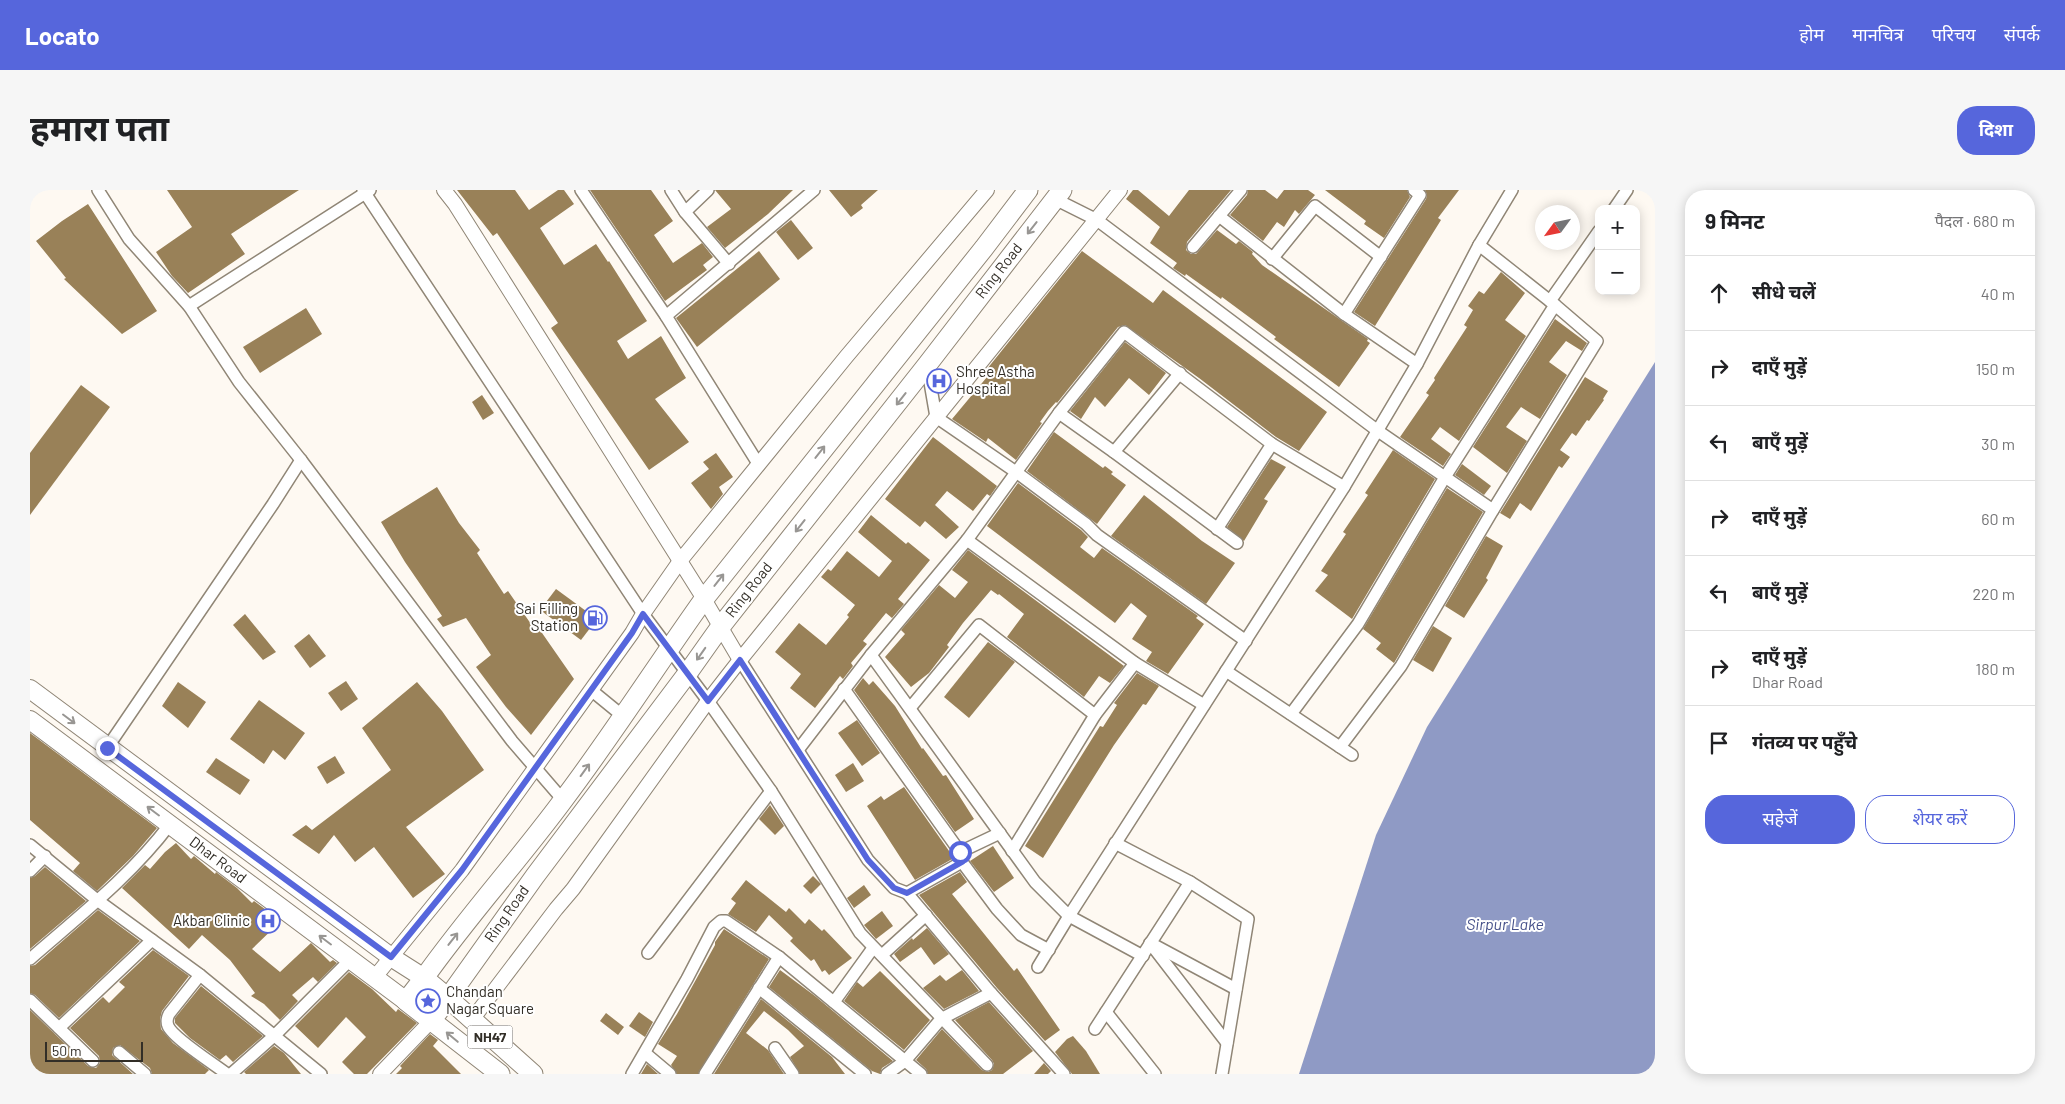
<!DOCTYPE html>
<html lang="hi">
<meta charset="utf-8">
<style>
body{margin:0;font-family:Barlow,"Noto Sans Devanagari",sans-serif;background:#f6f6f6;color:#202124}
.controls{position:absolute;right:15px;top:15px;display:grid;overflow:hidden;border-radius:10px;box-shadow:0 2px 12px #0003}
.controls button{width:45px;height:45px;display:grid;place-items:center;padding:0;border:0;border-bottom:1px solid #e0e0e0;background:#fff;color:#202124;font:25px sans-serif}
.compass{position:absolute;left:1505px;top:15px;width:45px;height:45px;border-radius:50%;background:#fff;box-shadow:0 2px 12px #0003;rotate:237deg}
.scale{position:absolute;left:15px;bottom:12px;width:98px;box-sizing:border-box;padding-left:5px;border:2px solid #322e27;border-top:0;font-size:14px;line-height:18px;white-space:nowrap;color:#322e27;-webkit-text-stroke:4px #fff;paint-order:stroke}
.stop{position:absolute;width:15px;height:15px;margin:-11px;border:4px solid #5666dc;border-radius:50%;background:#fff}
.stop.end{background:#5666dc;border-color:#fff;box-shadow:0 1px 5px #0008}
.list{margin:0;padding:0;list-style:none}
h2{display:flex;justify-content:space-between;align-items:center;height:65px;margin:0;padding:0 20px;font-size:21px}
h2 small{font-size:16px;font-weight:400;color:#757577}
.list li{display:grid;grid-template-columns:32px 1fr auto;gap:15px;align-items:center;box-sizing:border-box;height:75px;padding:0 20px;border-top:1px solid #e0e0e0}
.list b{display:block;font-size:19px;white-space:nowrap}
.list p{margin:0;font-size:16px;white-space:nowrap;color:#757577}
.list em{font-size:16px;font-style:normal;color:#757577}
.actions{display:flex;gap:10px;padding:15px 20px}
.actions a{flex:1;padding:11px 0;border:1px solid #5666dc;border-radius:20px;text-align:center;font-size:18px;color:#5666dc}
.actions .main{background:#5666dc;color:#fff}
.icon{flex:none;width:28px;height:28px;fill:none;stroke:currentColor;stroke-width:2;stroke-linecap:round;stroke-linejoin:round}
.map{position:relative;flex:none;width:1625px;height:884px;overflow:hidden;border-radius:20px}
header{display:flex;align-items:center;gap:30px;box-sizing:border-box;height:70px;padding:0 25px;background:#5666dc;color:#fff}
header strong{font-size:24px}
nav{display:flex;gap:28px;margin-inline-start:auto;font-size:18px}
.intro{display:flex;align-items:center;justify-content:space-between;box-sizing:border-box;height:120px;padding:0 30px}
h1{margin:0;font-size:35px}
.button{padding:12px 22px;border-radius:20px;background:#5666dc;color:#fff;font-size:18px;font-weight:700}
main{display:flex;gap:30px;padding:0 30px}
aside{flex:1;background:#fff;border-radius:20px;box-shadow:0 2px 12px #0003}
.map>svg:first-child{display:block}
.water{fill:#8f9ac5}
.building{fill:#998158}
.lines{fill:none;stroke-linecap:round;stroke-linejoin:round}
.minor-casing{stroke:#908676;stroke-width:14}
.tertiary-casing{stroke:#908676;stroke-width:16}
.primary-casing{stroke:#908676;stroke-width:20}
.trunk-casing{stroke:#908676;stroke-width:21}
.minor{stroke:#fff;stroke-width:11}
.tertiary{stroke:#fff;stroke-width:14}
.primary{stroke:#fff;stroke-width:18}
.trunk{stroke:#fff;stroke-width:19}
.oneway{stroke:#989693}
.route{stroke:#5666dc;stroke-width:6}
.labels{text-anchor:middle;stroke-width:4;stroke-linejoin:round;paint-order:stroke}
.shield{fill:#fff;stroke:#706d68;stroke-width:1}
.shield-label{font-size:14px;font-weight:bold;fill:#322e27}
.street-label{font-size:15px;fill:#322e27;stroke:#fff}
.poi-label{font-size:15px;fill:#322e27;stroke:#fff;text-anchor:start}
.water-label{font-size:16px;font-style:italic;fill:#46518a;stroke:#fff}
</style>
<header>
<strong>Locato</strong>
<nav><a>होम</a><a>मानचित्र</a><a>परिचय</a><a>संपर्क</a></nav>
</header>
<div class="intro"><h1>हमारा पता</h1><a class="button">दिशा</a></div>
<main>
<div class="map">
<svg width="1625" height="884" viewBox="0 0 1625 884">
<rect width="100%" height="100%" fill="#fef9f2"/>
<polygon class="water" points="1625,172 1625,884 1269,884 1346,645 1397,537"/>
<g class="building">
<polygon points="137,0 269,0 201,44 215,64 158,103 142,86 126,62 162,37"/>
<polygon points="427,0 485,0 499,20 528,0 534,0 544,14 510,38 534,75 566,54 578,72 579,71 617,131 587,151 598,169 631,146 656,188 625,209 659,252 619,280 521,138 528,133 467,43 463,46"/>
<polygon points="560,0 621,0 643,31 624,45 643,73 672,53 683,67 673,75 677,80 635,111"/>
<polygon points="685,0 763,0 738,24 695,58 677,37 701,19"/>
<polygon points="799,0 848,0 831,15 833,18 821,27"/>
<polygon points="1103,0 1108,0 1139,26 1159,0 1201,0 1157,52 1156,60 1161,64 1166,64 1187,40 1206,54 1209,51 1223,62 1222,64 1232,75 1338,149 1337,151 1340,153 1309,197 1244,149 1246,147 1192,107 1191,109 1156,84 1155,86 1143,78 1147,73 1120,53 1130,37 1096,9"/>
<polygon points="1218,0 1235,0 1247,9 1254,0 1278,0 1285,5 1269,24 1265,20 1254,37 1247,32 1233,51 1200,25 1217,5"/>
<polygon points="1295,0 1377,0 1380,7 1354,48 1334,34 1336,31"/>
<polygon points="1395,0 1429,0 1408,28 1411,30 1345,136 1324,122 1396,9 1397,5"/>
<polygon points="58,14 127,121 92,144 34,89 36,88 6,51 32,31"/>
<polygon points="761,30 783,58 768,70 746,42"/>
<polygon points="729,61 750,89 667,157 646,128"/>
<polygon points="1052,61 1123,113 1133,100 1297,222 1269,261 1246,247 1169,188 1095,135 1088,137 1027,213 1026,212 1018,221 1010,232 1012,233 986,270 958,248 956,252 922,229 957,187 953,184"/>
<polygon points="1471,82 1495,103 1475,130 1496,146 1429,251 1410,237 1401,249 1421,264 1413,276 1370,247 1399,205 1396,203 1405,190 1404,188 1437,137 1434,135 1443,120 1438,116 1449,101 1454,104"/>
<polygon points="276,118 292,144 230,183 213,157"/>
<polygon points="1525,129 1557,153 1552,161 1536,151 1519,172 1537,185 1510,229 1491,217 1476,237 1497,251 1477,283 1443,257"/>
<polygon points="1095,152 1136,183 1119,205 1099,188 1075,217 1065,207 1051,229 1040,221"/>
<polygon points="1555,187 1578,201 1573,209 1574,210 1559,231 1557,230 1546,246 1542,243 1530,260 1540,267 1532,278 1529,276 1501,321 1490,313 1480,329 1470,323"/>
<polygon points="51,195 80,217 0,325 0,263"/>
<polygon points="452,205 464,223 453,230 442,212"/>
<polygon points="1024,242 1073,278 1075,276 1083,282 1081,284 1096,295 1067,334 997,281"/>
<polygon points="903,247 967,296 960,306 957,304 943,321 917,301 905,315 929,337 916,349 895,331 890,337 855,309"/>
<polygon points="1363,260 1405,289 1322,429 1285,401 1298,385 1291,381 1316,344 1313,342 1338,305 1335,303"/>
<polygon points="686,263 703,287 689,297 693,304 681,319 661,293 679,279 673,272"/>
<polygon points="1241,269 1256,277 1234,309 1238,311 1214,351 1197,337"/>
<polygon points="1432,274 1461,296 1454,305 1425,285"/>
<polygon points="988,293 1051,340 1058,347 1050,357 1064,368 1072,358 1168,426 1166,428 1174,434 1138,484 1116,471 1122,462 1102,449 1117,426 1101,413 1085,433 957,336"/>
<polygon points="407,297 429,333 450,360 447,363 474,404 478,401 501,434 503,430 544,489 501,545 476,517 446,477 461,465 436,428 413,437 407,429 412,426 375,372 351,332"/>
<polygon points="1417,298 1453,322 1364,473 1346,459 1351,453 1333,439"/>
<polygon points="1114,305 1172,351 1205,373 1176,414 1081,346"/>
<polygon points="841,325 876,354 878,352 900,370 868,409 874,414 862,428 856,423 833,451 837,454 821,473 823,476 813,489 810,486 785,518 760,498 771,484 745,462 769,433 796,455 819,427 817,425 825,415 791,387 798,379 801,381 817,361 849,387 862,371 828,342"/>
<polygon points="1456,346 1473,356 1456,388 1458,390 1434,428 1415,416"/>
<polygon points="938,360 1094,476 1080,493 1069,486 1054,507 977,447 994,424 969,404 968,405 961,400 933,433 917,455 919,457 899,483 881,497 855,467 875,444 871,440 909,395 925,408 938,392 922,380"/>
<polygon points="526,399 567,429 551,450 510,420"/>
<polygon points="215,424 246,462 233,470 203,435"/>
<polygon points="1403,436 1422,448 1403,482 1383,470"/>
<polygon points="279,444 296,466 280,478 264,456"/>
<polygon points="958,452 985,472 939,528 914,507"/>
<polygon points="1107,483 1129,496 1116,515 1113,514 1084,555 1013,668 995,656 1070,536 1073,537 1087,515 1084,513"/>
<polygon points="833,488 839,495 843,491 865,516 892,559 893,558 913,586 916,585 944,629 925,642 824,500"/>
<polygon points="316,491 328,509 311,521 298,503"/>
<polygon points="148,492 176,512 158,538 132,516"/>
<polygon points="387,492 412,521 454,580 376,637 415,684 383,708 344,657 325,672 304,645 289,664 262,645 276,635 282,640 361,580 332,538"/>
<polygon points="229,510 275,543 255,570 243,560 234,574 200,549"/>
<polygon points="827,530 850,563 832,576 808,543"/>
<polygon points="0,543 127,638 103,666 67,701 43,681 50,673 0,630"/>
<polygon points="305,566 315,583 297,594 287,577"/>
<polygon points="186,568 220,590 210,605 176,582"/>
<polygon points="823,573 834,591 816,602 805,585"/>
<polygon points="874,597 924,668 885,690 837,616 851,606 854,610"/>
<polygon points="740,615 754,636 745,645 729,629"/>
<polygon points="146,653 161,669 164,666 185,684 186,682 207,698 222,713 224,711 251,731 222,759 250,782 281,753 300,772 303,770 307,773 288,792 283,787 262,805 268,811 250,830 234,814 221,806 225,803 200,770 172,745 159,759 92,698 115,675 120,679 135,662"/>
<polygon points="963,656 984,688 964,702 940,671"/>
<polygon points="15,677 56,711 0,759 0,688 5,686"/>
<polygon points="930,682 937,692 922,704 984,781 987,778 1030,840 1015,851 967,798 889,705"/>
<polygon points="783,686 791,694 781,704 773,696"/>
<polygon points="716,690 756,722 759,718 775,734 779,729 792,741 794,739 822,768 799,785 795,780 792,782 784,769 781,771 760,751 763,748 739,725 726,742 698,724 706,713 701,709"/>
<polygon points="834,695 841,705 824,718 817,708"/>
<polygon points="68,720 110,751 29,828 5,805 0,803 0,776 5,775"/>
<polygon points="852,721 863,736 846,749 834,735"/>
<polygon points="897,738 919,764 904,775 891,757 870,772 864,764 882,748 883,750"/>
<polygon points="694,739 739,769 668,884 647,884 641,875 647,866 628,854 647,824 685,755 685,752"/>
<polygon points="123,760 159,786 132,821 130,829 131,839 143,853 179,880 175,884 122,884 120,878 90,855 83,858 82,865 103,884 0,884 0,820 58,876 66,878 70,873 69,866 40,838 73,807 79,813 95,797 89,792"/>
<polygon points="750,780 785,806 863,871 852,878 850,884 842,881 739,797"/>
<polygon points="932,780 949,801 914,819 893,798 910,785 916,791"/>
<polygon points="850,781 900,830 874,860 814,811 827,792 833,797"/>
<polygon points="319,782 342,799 366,822 368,819 387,833 337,884 324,884 312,872 336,847 316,827 288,858 265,836"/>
<polygon points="171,796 233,846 203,872 196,865 190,870 160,848 145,833 145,828"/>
<polygon points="731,809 802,867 815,884 770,884 760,867 774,856 758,840 734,821 716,843 738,860 754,884 684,884"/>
<polygon points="959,812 1003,861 973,884 898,884 896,879 886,870 912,839 952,880 958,882 962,880 964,874 962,870 925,830"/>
<polygon points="609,822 623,832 615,847 599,836"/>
<polygon points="576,823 594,837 588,845 570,831"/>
<polygon points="400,844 408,850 403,856 431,884 366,884 372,878 370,876"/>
<polygon points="1043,846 1056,861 1070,884 1042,884 1025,862 1037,849"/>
<polygon points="244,856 254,863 271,884 216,884 214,882"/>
<polygon points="1014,873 1021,881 1018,884 1004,884"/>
<polygon points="617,874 628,884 611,884"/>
</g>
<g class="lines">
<g class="minor-casing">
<g id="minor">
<polyline points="68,0 99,49 159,116 209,192 271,270 482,551 533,610"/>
<polyline points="333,0 613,424 678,511 741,601 830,743 957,875"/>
<polyline points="551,0 636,126 729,275"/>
<polyline points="641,0 655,22"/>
<polyline points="678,0 655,22 699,74"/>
<polyline points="1025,9 1067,30 1348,241 1463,320"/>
<polyline points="1584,19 1597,0"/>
<polyline points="1189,26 1314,124 1387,174"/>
<polyline points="1163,57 1211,0"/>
<polyline points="1242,69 1285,16 1351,67"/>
<polyline points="1520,111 1569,41"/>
<polyline points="159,116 340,0"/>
<polyline points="1314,124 1390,5 1384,0"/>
<polyline points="636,126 784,0"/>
<polyline points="897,175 906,227 986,282 1056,334 1067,345 1216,451"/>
<polyline points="1029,223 1084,262 1207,353"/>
<polyline points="1084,262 1150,183"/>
<polyline points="1187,339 1242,254"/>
<polyline points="937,350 1105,473 1174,515"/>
<polyline points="841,465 1005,692 1039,726 1314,297 1387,174 1449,55 1482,0"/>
<polyline points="710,470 838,670 864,698 877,703 961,803 1034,884"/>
<polyline points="1196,481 1322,565"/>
<polyline points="814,499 930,662"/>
<polyline points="561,500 594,527"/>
<polyline points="880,518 949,435 1065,525"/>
<polyline points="1261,524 1328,434 1415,287 1525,115"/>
<polyline points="1310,557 1371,476 1463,320 1567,151 1525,115 1449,55"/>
<polyline points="77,558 243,314 271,270"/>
<polyline points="768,560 841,465 937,350 1029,223 1094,142 1242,254 1314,297"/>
<polyline points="1085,653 1160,692"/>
<polyline points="0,655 67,710 170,785 291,884"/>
<polyline points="982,661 1065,525 1105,473"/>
<polyline points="932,672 967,719 991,745 1019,760"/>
<polyline points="0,681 15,666"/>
<polyline points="877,703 932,672 930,662 970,643"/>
<polyline points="1120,753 1197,853"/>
<polyline points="1124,755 1206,799"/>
<polyline points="618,763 741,601"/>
<polyline points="852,765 896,725"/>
<path d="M0,769C48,727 101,686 140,634"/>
<polyline points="1008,777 1039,726 1113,766"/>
<path d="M170,785L139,824C137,828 136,831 138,836C143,848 184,874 197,884"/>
<polyline points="729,798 835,884"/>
<polyline points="0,810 63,871"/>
<polyline points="804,812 843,758"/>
<polyline points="1076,822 1125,884"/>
<polyline points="29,838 122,750"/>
<polyline points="1065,839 1160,692 1218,729 1192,884"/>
<polyline points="745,858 763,884"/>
<polyline points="89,862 115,884"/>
<polyline points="615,863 640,884"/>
<polyline points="201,884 244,846 321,769"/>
<polyline points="602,884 657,789 684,737 691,731 696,731 749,767 891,884"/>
<polyline points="675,884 749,767"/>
<polyline points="857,884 875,871 911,829 961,803"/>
</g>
</g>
<g class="tertiary-casing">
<g id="tertiary">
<polyline points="414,0 425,14 674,409 710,470"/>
<polyline points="345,787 432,680 602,443 613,424 650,371 816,167 957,0"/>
<polyline points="441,831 526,719 543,699 678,511 710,470 1090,0"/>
<polyline points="350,884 402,830"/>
</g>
</g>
<g class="primary-casing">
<g id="primary">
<polyline points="0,499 361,767 394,788"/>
<polyline points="0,530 376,811"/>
</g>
</g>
<g class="trunk-casing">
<g id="trunk">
<path d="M394,788C438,726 489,670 534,609C583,544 627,475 674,409L954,58L998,0"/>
<polyline points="402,830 418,808 394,788 376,811 470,884"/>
<polyline points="503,884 418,808 505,686 657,484 691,436 897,175 1032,0"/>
</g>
</g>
<use href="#minor" class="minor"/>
<use href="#tertiary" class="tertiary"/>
<use href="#primary" class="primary"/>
<use href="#trunk" class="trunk"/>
</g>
<defs><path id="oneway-shaft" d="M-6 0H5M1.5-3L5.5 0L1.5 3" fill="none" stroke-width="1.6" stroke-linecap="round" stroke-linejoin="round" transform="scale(1.25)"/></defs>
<g class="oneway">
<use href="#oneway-shaft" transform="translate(1002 38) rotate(128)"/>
<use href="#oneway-shaft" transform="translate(871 209) rotate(128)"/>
<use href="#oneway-shaft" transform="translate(790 262) rotate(-52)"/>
<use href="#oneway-shaft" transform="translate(770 336) rotate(128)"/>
<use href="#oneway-shaft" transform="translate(689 390) rotate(-52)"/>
<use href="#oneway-shaft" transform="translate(671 464) rotate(125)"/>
<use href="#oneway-shaft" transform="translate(39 529) rotate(37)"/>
<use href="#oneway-shaft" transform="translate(555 580) rotate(-54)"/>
<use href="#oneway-shaft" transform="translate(123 621) rotate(-143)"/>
<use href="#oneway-shaft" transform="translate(423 749) rotate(-52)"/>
<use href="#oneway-shaft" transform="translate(295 750) rotate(-143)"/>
<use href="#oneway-shaft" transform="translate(422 847) rotate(-140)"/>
</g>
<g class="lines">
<polyline class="route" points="77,558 361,767 432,680 602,443 613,424 678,511 710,470 838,670 864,698 877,703 932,672 930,662"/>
</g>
<defs>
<g id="hospital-ring" transform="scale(1.25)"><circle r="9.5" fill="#fff" stroke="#5666dc" stroke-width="1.5"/><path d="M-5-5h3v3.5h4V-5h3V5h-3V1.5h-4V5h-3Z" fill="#5666dc"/></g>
<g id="fuel-ring" transform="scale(1.25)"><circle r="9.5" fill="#fff" stroke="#5666dc" stroke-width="1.5"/><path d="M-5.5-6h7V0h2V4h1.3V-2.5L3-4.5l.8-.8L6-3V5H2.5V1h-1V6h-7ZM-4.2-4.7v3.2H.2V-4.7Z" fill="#5666dc"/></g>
<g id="sight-ring" transform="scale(1.25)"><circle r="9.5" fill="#fff" stroke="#5666dc" stroke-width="1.5"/><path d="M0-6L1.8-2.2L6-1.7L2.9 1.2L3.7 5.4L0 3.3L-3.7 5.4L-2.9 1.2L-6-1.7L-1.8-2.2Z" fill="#5666dc"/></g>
</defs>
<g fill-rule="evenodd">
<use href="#hospital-ring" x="909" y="191"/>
<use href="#fuel-ring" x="565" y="428"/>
<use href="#hospital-ring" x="238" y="731"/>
<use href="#sight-ring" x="398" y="811"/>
</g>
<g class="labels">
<rect class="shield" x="437.5" y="835.5" width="45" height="23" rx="4"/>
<g class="shield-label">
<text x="460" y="852">NH47</text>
</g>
<g class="street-label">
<text transform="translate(969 81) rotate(-52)" y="5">Ring Road</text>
<text transform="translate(719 400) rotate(-52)" y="5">Ring Road</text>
<text transform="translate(188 670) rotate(37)" y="5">Dhar Road</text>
<text transform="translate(477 724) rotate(-55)" y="5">Ring Road</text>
</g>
<g class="poi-label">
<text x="926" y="187">Shree Astha<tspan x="926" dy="17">Hospital</tspan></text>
<text x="548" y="424" text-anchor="end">Sai Filling<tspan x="548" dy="17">Station</tspan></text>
<text x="220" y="736" text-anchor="end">Akbar Clinic</text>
<text x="416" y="807">Chandan<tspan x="416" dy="17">Nagar Square</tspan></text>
</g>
<g class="water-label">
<text x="1475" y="740">Sirpur Lake</text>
</g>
</g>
</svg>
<div class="controls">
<button>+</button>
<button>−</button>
</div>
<svg class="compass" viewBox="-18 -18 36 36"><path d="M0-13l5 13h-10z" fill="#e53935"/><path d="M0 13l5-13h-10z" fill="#757577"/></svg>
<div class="scale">50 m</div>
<div class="stop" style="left:930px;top:662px"></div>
<div class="stop end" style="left:77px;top:558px"></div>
</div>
<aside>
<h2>9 मिनट<small>पैदल · 680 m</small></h2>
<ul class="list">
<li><svg class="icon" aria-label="ahead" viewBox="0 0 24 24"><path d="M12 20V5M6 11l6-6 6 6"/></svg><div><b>सीधे चलें</b></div><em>40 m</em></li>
<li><svg class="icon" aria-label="right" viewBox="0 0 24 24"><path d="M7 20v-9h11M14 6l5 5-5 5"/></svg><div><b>दाएँ मुड़ें</b></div><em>150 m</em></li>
<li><svg class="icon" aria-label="left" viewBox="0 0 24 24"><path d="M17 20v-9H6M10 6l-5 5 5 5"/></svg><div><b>बाएँ मुड़ें</b></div><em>30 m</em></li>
<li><svg class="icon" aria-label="right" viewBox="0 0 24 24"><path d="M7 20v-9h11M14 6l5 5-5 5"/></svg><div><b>दाएँ मुड़ें</b></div><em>60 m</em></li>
<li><svg class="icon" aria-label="left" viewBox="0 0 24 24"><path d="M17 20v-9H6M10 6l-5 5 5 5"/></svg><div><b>बाएँ मुड़ें</b></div><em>220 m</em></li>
<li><svg class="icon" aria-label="right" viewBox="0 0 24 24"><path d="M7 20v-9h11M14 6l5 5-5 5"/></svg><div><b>दाएँ मुड़ें</b><p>Dhar Road</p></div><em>180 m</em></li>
<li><svg class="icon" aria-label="arrive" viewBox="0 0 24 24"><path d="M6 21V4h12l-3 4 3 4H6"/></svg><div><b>गंतव्य पर पहुँचे</b></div></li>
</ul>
<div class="actions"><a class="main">सहेजें</a><a>शेयर करें</a></div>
</aside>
</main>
